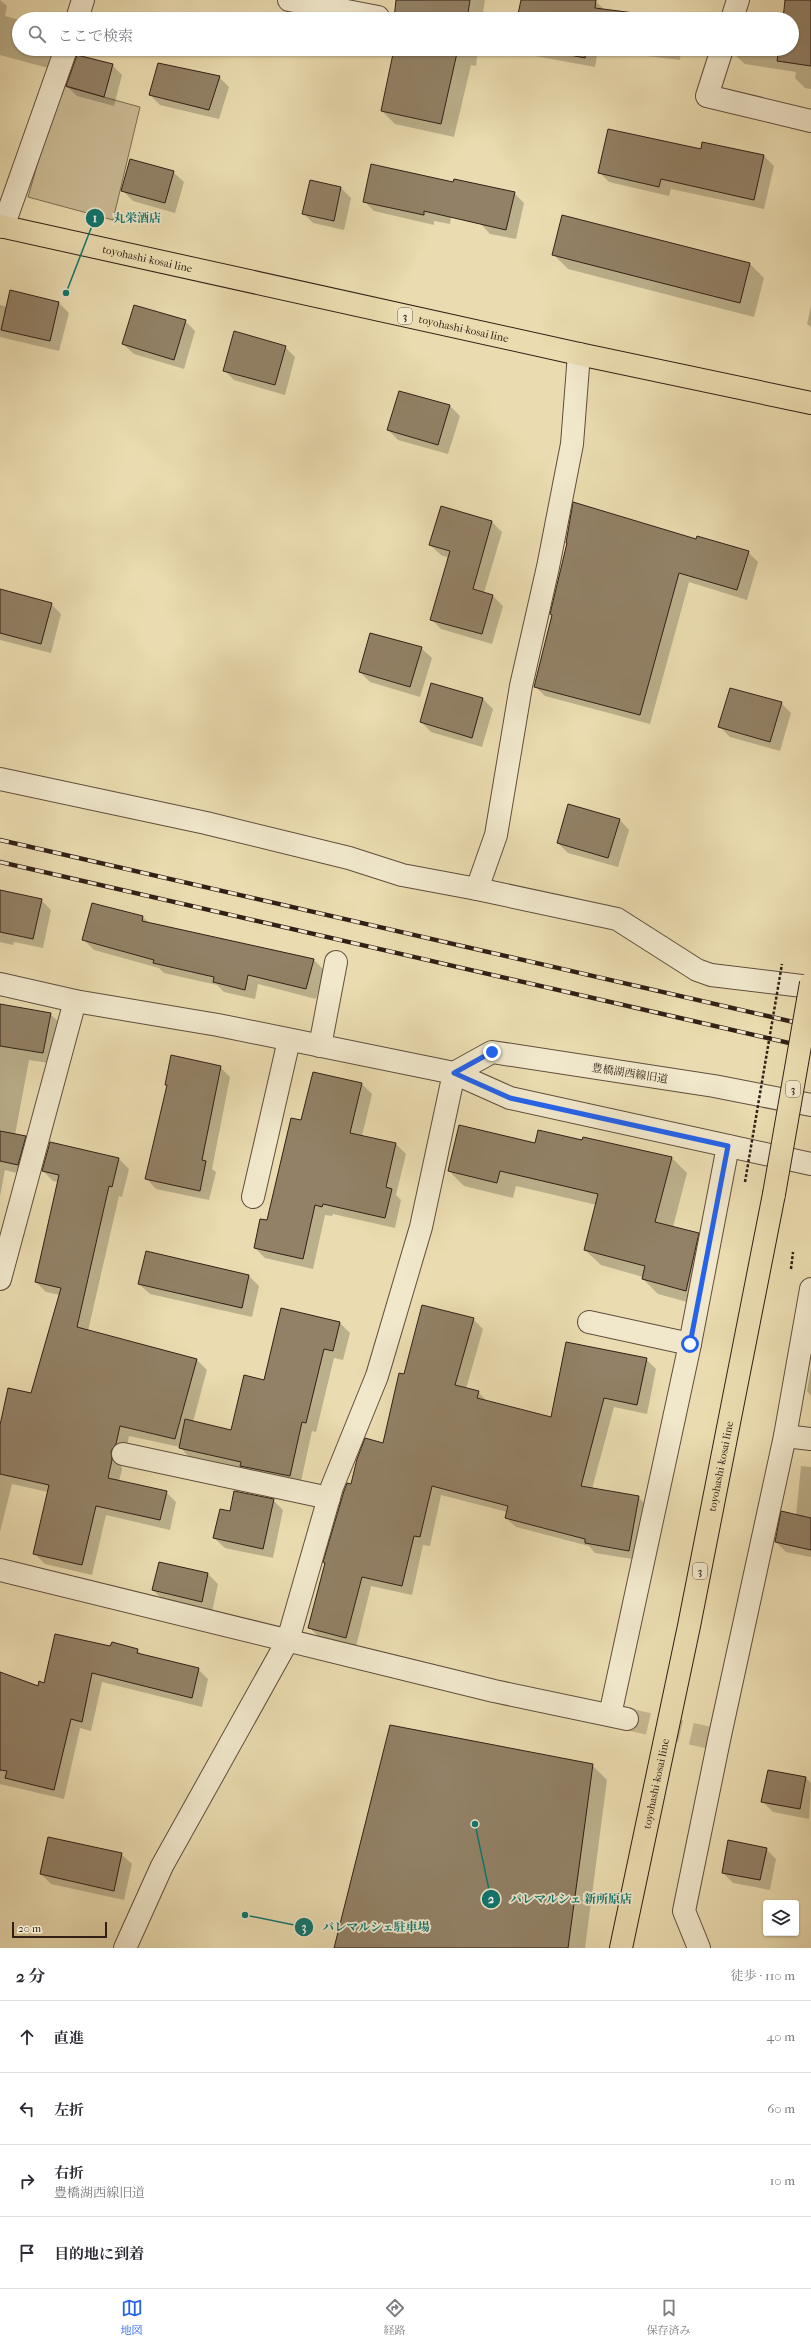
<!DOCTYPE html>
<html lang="ja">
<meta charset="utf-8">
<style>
body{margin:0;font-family:"IM FELL French Canon","Noto Serif JP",serif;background:#f7f7f7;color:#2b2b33}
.controls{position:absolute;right:12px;bottom:12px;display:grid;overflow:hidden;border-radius:4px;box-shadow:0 1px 3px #0004}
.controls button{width:36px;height:36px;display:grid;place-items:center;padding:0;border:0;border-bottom:1px solid #e1e1e2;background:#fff;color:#2b2b33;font:20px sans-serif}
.scale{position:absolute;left:12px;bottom:10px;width:95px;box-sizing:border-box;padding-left:4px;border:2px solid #321f15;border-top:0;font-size:11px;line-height:14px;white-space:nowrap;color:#321f15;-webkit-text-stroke:3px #f1e8cc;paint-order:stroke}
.stop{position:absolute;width:12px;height:12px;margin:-9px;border:3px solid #2563eb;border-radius:50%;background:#fff}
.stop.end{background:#2563eb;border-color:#fff;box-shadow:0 1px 4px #0008}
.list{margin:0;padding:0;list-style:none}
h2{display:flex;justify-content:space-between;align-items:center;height:52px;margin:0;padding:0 16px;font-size:17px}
h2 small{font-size:13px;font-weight:400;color:#7c7c81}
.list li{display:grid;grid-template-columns:26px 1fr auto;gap:12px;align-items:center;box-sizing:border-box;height:72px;padding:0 16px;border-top:1px solid #e1e1e2}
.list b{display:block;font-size:15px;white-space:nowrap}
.list p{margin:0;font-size:13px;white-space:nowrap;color:#7c7c81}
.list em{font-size:13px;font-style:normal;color:#7c7c81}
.icon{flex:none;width:22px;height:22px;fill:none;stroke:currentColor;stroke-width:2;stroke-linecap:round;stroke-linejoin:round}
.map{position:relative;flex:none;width:811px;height:1948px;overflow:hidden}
.search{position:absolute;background:#fff;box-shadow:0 1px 3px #0004;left:12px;right:12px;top:12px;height:44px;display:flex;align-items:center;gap:10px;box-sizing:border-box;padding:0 14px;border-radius:22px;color:#7c7c81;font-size:15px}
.sheet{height:340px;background:#fff}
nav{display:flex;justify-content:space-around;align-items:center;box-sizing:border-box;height:56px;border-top:1px solid #e1e1e2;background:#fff;font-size:11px;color:#7c7c81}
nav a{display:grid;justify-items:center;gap:2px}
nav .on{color:#2563eb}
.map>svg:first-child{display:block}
.green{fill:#cbbc96;stroke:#7e6e56}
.shadow{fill:#0003}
.building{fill:#928166;stroke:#321f15}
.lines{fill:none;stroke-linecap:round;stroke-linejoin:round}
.street-tunnel{stroke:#c5b691;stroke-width:22;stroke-dasharray:22 11;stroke-linecap:butt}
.street-casing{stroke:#604e3c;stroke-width:24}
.primary-casing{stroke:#321f15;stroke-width:24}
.path{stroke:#321f15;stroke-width:2.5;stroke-dasharray:3 2;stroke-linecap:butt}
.street{stroke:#f1e8cc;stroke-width:22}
.primary{stroke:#eadcb0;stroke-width:22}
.rail-casing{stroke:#321f15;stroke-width:4.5}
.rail{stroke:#f1e8cc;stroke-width:3;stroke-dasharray:9;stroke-linecap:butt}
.primary-bridge-casing{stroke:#321f15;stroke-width:24;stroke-linecap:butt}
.path-bridge{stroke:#321f15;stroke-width:2.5;stroke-dasharray:3 2;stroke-linecap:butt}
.primary-bridge{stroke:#eadcb0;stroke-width:22}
.route{stroke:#2563eb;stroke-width:5}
.labels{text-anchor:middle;stroke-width:3.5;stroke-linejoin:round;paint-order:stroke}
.shield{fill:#f1e8cc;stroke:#6b5b4c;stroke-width:1}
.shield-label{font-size:10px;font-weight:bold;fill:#321f15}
.street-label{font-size:11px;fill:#321f15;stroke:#f1e8cc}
.leader{fill:none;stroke:#0f766e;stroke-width:1.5}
.callout-dot{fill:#0f766e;stroke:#f1e8cc;stroke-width:1.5}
.mark-label{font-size:12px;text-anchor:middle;font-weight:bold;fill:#fff}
.callout-label{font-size:12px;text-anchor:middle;font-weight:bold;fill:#0f766e;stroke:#f1e8cc;stroke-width:3.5;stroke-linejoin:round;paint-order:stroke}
</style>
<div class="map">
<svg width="811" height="1948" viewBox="0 0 811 1948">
<rect width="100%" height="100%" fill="#eadcb0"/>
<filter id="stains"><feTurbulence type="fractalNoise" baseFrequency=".005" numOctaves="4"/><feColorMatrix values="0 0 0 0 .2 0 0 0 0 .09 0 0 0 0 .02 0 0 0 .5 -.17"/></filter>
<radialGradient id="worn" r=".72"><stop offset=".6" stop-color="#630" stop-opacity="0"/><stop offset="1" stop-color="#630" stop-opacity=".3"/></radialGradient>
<polygon class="green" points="60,85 140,107 113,220 28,197"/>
<g class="shadow">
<polygon points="0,0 7,6 5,16 19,20 19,49 54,49 48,68 0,55"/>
<polygon points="397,0 485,0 482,19 395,19"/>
<polygon points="522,0 594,0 606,11 672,19 518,19"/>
<polygon points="786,0 811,0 811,89 805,88 795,78 796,72 745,64 734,54 734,49 792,49 792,19 784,19"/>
<polygon points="395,49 478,49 476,66 471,65 454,137 395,124 382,111"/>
<polygon points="519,49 681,49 680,60 598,50 595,67 524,54"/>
<polygon points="112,65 122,75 114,106 77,96 67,86"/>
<polygon points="219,77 229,87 219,119 160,105 150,95"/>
<polygon points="701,150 764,156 774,166 764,209 671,189 669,196 609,182 599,172"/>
<polygon points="173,172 184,182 175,213 133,201 123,191"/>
<polygon points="341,188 351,198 344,230 313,223 303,213"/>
<polygon points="455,191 450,224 434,221 434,225 374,211 364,201"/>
<polygon points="514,193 524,203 516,239 490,234 480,223"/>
<polygon points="553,254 750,264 764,278 754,317 568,269"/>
<polygon points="59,303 69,313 59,351 0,337 0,305 7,307"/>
<polygon points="811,306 811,327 807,324"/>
<polygon points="185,321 195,331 184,369 134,354 123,344"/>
<polygon points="285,347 295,357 285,395 234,380 224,370"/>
<polygon points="450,406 460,416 448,454 398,440 388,430"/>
<polygon points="492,522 502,532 484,593 493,596 503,606 492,644 441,629 431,619 449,558 441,555 430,545"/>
<polygon points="697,540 748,552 758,562 747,600 689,582 650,724 545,696 535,686"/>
<polygon points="0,590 51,604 61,614 51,653 0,640"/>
<polygon points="421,648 432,658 420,697 370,682 360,672"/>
<polygon points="483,699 493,709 482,747 431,732 421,722"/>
<polygon points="781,703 791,713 780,751 730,737 720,727"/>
<polygon points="619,819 629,830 618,867 568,853 558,843"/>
<polygon points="0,890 41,900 51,910 43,948 14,942 13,945 0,942"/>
<polygon points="143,917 149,923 314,960 324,970 316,999 258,984 255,999 224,992 217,985 164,973 159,968 94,950 84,940"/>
<polygon points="0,1010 50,1014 62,1025 55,1064 29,1060 15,1135 25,1137 36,1149 29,1176 5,1170 0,1196"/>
<polygon points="220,1067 230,1077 212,1169 216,1172 209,1200 156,1189 146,1178 168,1087 166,1084"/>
<polygon points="362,1084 372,1094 362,1136 396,1144 406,1154 396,1195 401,1200 395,1228 333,1214 332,1216 325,1215 313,1269 265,1258 255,1248 268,1221 302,1121"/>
<polygon points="583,1141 672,1158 687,1173 673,1227 698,1234 714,1250 702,1306 658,1294 643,1279 643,1277 601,1265 585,1250 597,1205 516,1186 513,1198 464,1186 449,1171 536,1144"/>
<polygon points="51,1143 119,1159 129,1169 122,1197 119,1196 88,1331 197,1360 207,1370 193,1422 232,1431 265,1381 282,1309 340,1323 350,1333 343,1360 334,1358 316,1432 312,1431 300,1486 190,1458 180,1447 129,1436 125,1455 121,1461 122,1470 119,1481 166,1492 176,1502 170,1530 106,1515 92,1575 45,1564 35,1554 48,1492 12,1484 0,1532 0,1430 32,1394 60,1295 46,1292 36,1282 59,1182 53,1181 43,1171"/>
<polygon points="147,1252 249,1276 259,1286 252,1317 150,1294 139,1284"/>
<polygon points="473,1319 483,1329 466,1389 478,1392 488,1402 552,1418 646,1359 656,1369 647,1414 614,1407 592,1489 638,1497 648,1507 639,1560 595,1553 589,1546 516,1527 506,1518 507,1512 441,1495 430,1546 423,1545 412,1595 371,1586 356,1647 319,1637 309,1627 352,1485 384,1444 404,1375"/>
<polygon points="811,1367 811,1396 807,1391"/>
<polygon points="801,1466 811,1467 811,1557 786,1552 776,1542 796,1516"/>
<polygon points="273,1500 283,1510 273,1558 225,1548 214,1538 231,1512"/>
<polygon points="208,1574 218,1584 212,1612 163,1600 153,1590"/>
<polygon points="111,1648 137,1650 143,1656 198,1669 208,1679 202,1707 102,1682 91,1731 80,1728 64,1799 0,1784 0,1673 39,1687"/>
<polygon points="592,1765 607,1780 585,1948 335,1948"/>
<polygon points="806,1778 811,1783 809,1819 773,1812 763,1802"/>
<polygon points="766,1849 776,1859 770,1890 733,1883 723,1873"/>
<polygon points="121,1854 132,1864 124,1900 51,1884 41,1874"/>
</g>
<g class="building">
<polygon points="396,0 470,0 467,19 394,19"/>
<polygon points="521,0 596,0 595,8 674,18 517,19"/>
<polygon points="785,0 811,0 811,66 777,61 779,49 792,49 792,19 783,19"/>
<polygon points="394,49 463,49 463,53 457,53 441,124 381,111"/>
<polygon points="539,49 587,49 585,58"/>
<polygon points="77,55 113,64 104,97 66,86"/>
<polygon points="158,63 220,76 209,110 149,95"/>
<polygon points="608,129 701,149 702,142 764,155 754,200 661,179 659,187 598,173"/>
<polygon points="130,159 174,171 165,203 121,191"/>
<polygon points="371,164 453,182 454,179 515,192 506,230 424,211 424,215 363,202"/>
<polygon points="310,180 341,187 334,221 302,214"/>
<polygon points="562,215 750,263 740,303 552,255"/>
<polygon points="10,290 59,302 50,341 1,330"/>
<polygon points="134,305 186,320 174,360 122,344"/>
<polygon points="234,331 286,346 275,385 223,371"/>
<polygon points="399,391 450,405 438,445 387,430"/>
<polygon points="573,502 696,539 697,536 749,551 737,590 679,573 640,715 534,687 552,615 550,614 567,543 566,543"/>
<polygon points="441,506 492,521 473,589 493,595 482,634 430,620 450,551 429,545"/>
<polygon points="0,589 52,603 41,644 0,633"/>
<polygon points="370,633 422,647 410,687 359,672"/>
<polygon points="431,683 483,698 472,738 420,722"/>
<polygon points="730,688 782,702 770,742 718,727"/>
<polygon points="568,804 620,819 608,858 557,843"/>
<polygon points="0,890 42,899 33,939 0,932"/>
<polygon points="92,903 143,916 142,921 314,959 306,989 248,975 245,990 213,982 214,977 153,963 154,960 82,940"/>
<polygon points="0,1004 51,1013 43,1053 0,1046"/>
<polygon points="171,1055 221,1066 202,1160 206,1161 200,1191 145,1179 167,1085 165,1085"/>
<polygon points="313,1072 362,1083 350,1133 396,1143 386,1187 392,1189 385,1218 323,1204 322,1207 315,1205 303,1259 254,1248 260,1219 267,1220 291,1118 301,1120"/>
<polygon points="459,1125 535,1143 538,1130 582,1140 583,1137 672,1157 655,1222 699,1233 686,1291 642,1279 645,1266 584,1250 598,1194 500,1171 497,1183 448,1171"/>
<polygon points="0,1131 26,1136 18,1165 0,1161"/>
<polygon points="50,1142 119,1158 112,1187 109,1186 77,1327 197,1359 175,1439 120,1426 116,1444 111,1451 112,1460 108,1478 167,1491 160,1520 96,1506 82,1565 33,1554 49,1485 0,1474 0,1425 8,1388 31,1393 61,1288 35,1282 59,1175 42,1171"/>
<polygon points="146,1251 249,1275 242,1308 138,1284"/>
<polygon points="422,1305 474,1318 455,1385 479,1391 477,1398 551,1417 566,1342 647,1358 637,1405 604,1398 581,1486 639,1496 629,1551 585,1543 585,1539 505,1518 508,1506 432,1486 420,1537 414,1536 402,1586 362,1577 346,1638 308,1628 325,1563 323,1562 344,1491 347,1483 351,1484 357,1459 365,1438 383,1443 399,1373 404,1374"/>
<polygon points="281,1308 340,1322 333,1351 324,1349 306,1423 302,1422 290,1476 240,1466 241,1462 179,1448 185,1419 231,1430 244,1375 264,1380"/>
<polygon points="234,1491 274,1499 263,1549 213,1538 220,1509 230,1511"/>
<polygon points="781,1511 811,1518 811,1550 775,1542"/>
<polygon points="159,1562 208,1573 202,1602 152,1590"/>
<polygon points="55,1634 110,1646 112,1642 138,1649 137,1653 199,1668 192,1698 92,1673 82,1722 71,1719 54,1790 5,1778 7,1771 0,1770 0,1672 38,1686 39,1681 44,1683"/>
<polygon points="390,1725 593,1764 568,1948 334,1948"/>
<polygon points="768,1770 806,1777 800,1809 761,1802"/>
<polygon points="48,1837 122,1853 114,1891 40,1874"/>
<polygon points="728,1840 767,1848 760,1880 722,1873"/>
</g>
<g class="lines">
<polyline class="street-tunnel" points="627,1719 719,1740"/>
<g class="street-casing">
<g id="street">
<polyline points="289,0 378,17"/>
<polyline points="77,19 83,0"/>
<polyline points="732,19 738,0"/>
<polyline points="722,49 707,96 811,121"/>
<polyline points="3,227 66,49"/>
<polyline points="0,779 206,823 349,858 402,875 477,889 496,835 521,686 548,567 572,444 579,354"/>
<polyline points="477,889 617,919 697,970 711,975 811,987"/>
<polyline points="0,984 75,1001 218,1025 454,1073 510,1098 811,1164"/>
<polyline points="320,1046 336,962"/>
<polyline points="454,1073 492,1052 714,1086 811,1105"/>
<polyline points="253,1197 289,1040"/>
<polyline points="0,1279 75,1001"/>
<polyline points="589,1322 690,1344"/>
<polyline points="785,1436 811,1439"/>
<polyline points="123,1454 329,1498"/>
<polyline points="0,1570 494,1691 627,1719"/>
<polyline points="610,1715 690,1344 728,1146"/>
<polyline points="125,1948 162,1866 288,1640 332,1487 377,1376 421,1227 454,1073"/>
<polyline points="699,1948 684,1911 719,1740 785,1436 811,1289"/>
</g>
</g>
<g class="primary-casing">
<g id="primary">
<path id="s1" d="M0,226L579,354L811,403"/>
<path id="s2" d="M621,1948L689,1626L774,1194"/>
</g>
</g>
<polyline class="path" points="791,1269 793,1252"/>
<use href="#street" class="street"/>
<use href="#primary" class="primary"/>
<g class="rail-casing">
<g id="rail">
<polyline points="0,840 811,1026"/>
<polyline points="0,862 811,1048"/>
</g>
</g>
<use href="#rail" class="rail"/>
<g class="primary-bridge-casing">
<polyline id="primary-bridge" points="774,1194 811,983"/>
</g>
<polyline class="path-bridge" points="745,1182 782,964"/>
<use href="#primary-bridge" class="primary-bridge"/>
</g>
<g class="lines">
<polyline class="route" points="492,1052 454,1073 510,1098 728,1146 690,1344"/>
</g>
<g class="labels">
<g class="shield">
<rect x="398" y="308" width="14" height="16" rx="3"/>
<rect x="786" y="1081" width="14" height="16" rx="3"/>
<rect x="693" y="1563" width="14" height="16" rx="3"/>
</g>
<g class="shield-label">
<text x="405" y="320">3</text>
<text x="793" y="1093">3</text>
<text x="700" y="1575">3</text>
</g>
<g class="street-label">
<text dy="4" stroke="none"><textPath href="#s1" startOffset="151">toyohashi-kosai line</textPath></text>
<text dy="4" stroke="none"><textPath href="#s1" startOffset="475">toyohashi-kosai line</textPath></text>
<text transform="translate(630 1073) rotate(9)" y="4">豊橋湖西線旧道</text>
<text dy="4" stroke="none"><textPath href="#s2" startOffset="492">toyohashi-kosai line</textPath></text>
<text dy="4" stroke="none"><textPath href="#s2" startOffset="168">toyohashi-kosai line</textPath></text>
</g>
</g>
<path class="leader" d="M66 293L95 218M475 1824L491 1899M245 1915L304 1927"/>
<g class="callout-dot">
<circle cx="66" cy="293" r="4"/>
<circle cx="475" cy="1824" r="4"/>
<circle cx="245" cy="1915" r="4"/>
<circle cx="95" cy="218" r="10"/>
<circle cx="491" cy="1899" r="10"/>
<circle cx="304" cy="1927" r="10"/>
</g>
<g class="mark-label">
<text x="95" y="222">1</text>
<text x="491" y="1903">2</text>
<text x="304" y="1931">3</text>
</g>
<g class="callout-label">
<text x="137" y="222">丸栄酒店</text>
<text x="571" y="1903">パレマルシェ 新所原店</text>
<text x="376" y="1931">パレマルシェ駐車場</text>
</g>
<rect width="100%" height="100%" filter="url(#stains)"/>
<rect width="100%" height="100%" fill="url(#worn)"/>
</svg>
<div class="controls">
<button><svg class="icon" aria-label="layers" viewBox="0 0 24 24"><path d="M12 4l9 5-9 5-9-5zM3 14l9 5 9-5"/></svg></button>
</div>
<div class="scale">20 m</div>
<div class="stop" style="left:690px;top:1344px"></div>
<div class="stop end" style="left:492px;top:1052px"></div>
<div class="search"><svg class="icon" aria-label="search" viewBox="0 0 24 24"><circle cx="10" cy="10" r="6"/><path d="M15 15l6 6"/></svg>ここで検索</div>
</div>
<section class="sheet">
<h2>2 分<small>徒歩 · 110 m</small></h2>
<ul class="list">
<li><svg class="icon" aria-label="ahead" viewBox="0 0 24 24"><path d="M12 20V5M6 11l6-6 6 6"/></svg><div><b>直進</b></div><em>40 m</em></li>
<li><svg class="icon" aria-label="left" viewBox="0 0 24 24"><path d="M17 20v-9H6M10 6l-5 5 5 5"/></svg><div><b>左折</b></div><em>60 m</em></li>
<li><svg class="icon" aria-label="right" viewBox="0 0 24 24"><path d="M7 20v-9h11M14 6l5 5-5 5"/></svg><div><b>右折</b><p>豊橋湖西線旧道</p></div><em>10 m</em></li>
<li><svg class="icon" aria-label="arrive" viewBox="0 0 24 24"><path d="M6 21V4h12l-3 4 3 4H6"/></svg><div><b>目的地に到着</b></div></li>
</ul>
</section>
<nav>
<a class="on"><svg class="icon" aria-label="map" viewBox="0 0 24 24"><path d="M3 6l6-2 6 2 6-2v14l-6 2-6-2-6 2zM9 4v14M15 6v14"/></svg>地図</a>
<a><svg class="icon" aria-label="directions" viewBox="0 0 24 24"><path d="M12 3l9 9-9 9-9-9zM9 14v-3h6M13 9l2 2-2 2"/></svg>経路</a>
<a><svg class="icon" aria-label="saved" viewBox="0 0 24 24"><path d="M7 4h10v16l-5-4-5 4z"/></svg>保存済み</a>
</nav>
